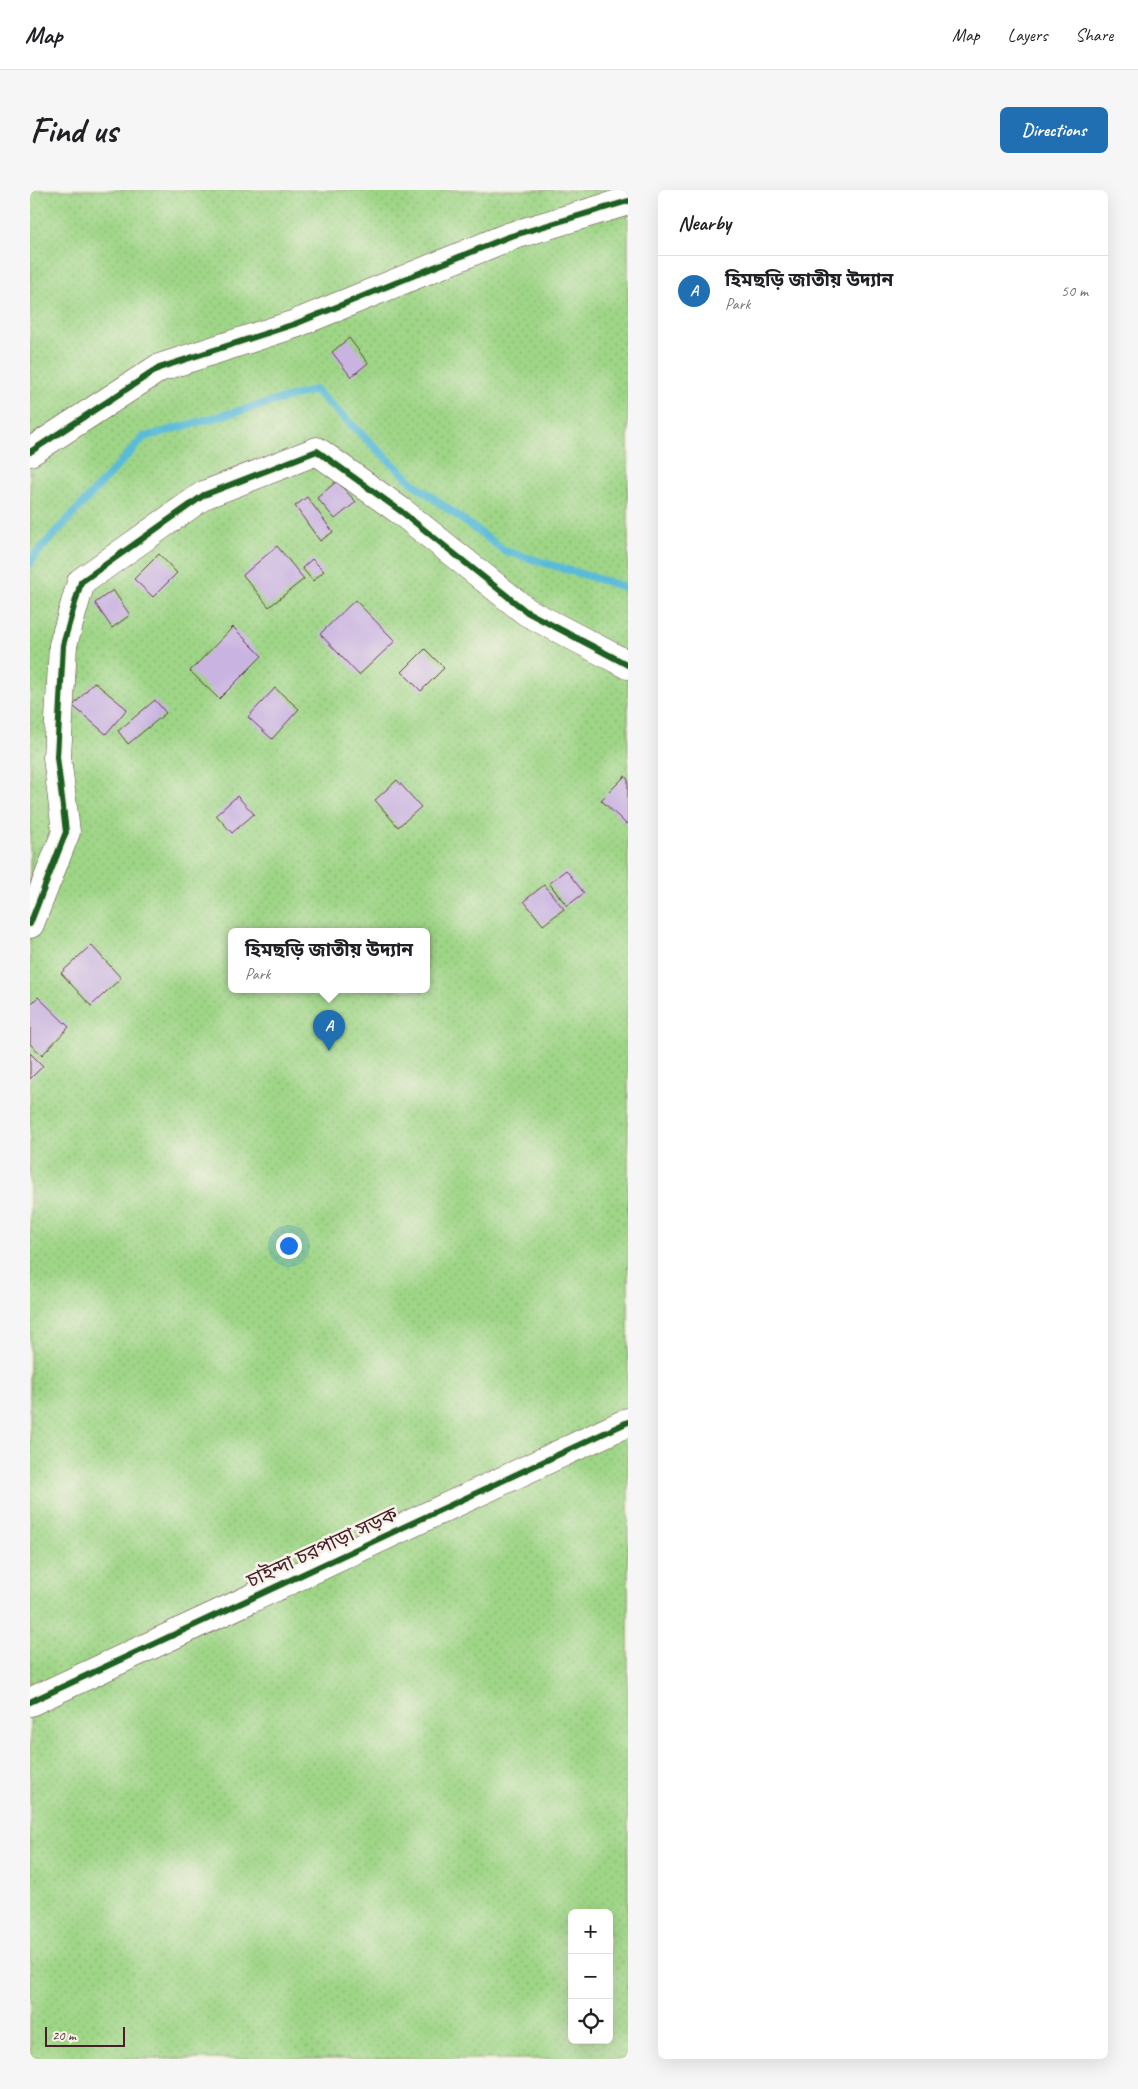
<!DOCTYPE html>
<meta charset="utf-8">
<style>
body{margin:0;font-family:Caveat,"Noto Sans Bengali",sans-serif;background:#f6f6f6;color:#202124}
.controls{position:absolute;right:15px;bottom:15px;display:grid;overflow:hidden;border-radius:8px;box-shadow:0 5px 20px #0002}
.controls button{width:45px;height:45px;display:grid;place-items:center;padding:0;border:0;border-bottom:1px solid #e0e0e0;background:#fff;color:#202124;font:25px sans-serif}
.scale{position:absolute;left:15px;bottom:12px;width:80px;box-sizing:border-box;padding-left:5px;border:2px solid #4a1f2b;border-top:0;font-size:14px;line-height:18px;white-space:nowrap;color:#4a1f2b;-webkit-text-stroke:4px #f7f3e8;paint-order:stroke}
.you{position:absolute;left:258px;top:1055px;width:18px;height:18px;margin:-12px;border:4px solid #fff;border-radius:50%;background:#1a73e8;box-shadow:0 0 0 8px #1a73e833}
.badge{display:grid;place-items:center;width:32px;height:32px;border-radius:50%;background:#1f6fb2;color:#fff;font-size:16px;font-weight:700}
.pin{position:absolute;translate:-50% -41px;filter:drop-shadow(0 1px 2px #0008)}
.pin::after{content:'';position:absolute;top:26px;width:18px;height:15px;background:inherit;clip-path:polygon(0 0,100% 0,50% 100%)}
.popup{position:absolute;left:198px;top:738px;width:202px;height:65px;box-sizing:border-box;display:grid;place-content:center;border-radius:8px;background:#fff;filter:drop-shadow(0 1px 4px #0005);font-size:16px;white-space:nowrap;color:#757577}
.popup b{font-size:19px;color:#202124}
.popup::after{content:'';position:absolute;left:50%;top:100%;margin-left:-10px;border:10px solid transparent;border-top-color:#fff}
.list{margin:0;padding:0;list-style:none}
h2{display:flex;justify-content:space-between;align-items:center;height:65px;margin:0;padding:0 20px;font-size:21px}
h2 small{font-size:16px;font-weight:400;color:#757577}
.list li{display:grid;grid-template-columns:32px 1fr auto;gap:15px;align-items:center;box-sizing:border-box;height:70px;padding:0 20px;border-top:1px solid #e0e0e0}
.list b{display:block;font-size:19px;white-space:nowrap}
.list p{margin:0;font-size:16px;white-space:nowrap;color:#757577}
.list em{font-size:16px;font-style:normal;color:#757577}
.icon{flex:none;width:28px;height:28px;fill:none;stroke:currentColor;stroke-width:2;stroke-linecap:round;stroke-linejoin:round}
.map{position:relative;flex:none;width:598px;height:1869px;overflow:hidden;border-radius:8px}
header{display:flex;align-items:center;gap:30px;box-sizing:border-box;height:70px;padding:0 25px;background:#fff;border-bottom:1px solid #e0e0e0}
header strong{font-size:24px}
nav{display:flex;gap:28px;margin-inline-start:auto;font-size:18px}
.intro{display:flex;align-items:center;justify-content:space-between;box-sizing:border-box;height:120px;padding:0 30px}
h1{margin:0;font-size:35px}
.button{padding:12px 22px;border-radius:8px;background:#1f6fb2;color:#fff;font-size:18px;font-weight:700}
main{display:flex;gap:30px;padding:0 30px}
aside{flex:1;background:#fff;border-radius:8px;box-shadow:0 5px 20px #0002}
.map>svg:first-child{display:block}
.grass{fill:url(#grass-dots);stroke:#747a58;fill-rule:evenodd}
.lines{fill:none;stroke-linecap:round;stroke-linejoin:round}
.stream{stroke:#5abbd8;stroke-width:8}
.building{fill:#c9b3e1}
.minor-casing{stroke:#633d44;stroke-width:29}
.minor{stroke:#fff;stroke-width:28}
.cycleway-casing{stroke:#f7f3e8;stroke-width:9}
.cycleway{stroke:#1b5e20;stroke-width:6}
.labels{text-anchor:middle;stroke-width:5;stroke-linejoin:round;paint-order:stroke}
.street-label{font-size:20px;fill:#4a1f2b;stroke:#f7f3e8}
</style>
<header>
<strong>Map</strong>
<nav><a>Map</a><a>Layers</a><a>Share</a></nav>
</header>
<div class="intro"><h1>Find us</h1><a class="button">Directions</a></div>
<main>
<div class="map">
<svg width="598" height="1869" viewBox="0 0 598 1869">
<defs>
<pattern id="grass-dots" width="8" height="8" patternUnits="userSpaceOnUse" patternTransform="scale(1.25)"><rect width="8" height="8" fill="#9ed586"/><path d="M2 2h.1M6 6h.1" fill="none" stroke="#8ab674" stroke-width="1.8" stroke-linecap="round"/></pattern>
</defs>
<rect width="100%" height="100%" fill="#f7f3e8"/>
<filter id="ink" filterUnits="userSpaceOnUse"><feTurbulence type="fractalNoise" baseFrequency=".02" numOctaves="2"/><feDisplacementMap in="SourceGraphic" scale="10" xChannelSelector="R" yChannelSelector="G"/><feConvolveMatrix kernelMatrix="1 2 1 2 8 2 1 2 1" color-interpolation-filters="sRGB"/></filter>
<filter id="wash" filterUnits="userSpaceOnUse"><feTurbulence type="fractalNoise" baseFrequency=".0096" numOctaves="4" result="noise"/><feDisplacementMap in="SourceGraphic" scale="20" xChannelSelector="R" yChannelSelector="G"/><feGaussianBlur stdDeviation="1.12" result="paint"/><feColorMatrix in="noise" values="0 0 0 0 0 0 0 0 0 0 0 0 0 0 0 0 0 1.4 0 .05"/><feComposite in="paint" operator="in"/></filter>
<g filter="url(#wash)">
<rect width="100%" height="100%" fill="#efe9d0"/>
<path class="grass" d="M0,0H598V1869H0ZM202,742H396V800H202ZM542,1723H579V1850H542Z"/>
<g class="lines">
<polyline class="stream" points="0,374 5,365 114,247 285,200 383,293 475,361 598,398"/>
</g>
<g id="blocks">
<g class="building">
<polygon points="319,148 338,173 321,187 302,162"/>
<polygon points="307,291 326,312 305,329 287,308"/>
<polygon points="277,307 303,342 290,351 265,316"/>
<polygon points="247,356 274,389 239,417 213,385"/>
<polygon points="129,364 147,383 123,407 104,389"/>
<polygon points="282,369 294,381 283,391 272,378"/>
<polygon points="83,400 100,425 82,438 65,413"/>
<polygon points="325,410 365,451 329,485 290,444"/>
<polygon points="203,437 232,466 189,509 160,481"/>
<polygon points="395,459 414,478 391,501 372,482"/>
<polygon points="64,492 97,519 76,544 43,516"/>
<polygon points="245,498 269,519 242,549 218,527"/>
<polygon points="125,510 136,523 98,554 88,541"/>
<polygon points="595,586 598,590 598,632 596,634 571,610"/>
<polygon points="367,590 391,617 368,637 345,610"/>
<polygon points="207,606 224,624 202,643 186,625"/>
<polygon points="536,680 554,703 537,716 519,693"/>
<polygon points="514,695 534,719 513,735 494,711"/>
<polygon points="61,755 91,788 61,816 31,783"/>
<polygon points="8,807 39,837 12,865 0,854 0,815"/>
<polygon points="0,863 13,876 0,889"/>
</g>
</g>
</g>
<g filter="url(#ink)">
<use href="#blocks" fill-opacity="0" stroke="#633d44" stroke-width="1"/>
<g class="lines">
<g class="minor-casing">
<g id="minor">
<polyline points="0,262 129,178 265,134 478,47 598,11"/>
<polyline points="0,734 36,642 27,567 33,455 51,392 174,305 287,261 372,322 497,422 598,475"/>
<polyline points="0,1512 598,1232"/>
</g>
</g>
<use href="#minor" class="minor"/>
<g class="cycleway-casing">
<g id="cycleway">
<polyline points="0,262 129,178 265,134 478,47 598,11"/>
<polyline points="0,734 36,642 27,567 33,455 51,392 174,305 287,261 372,322 497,422 598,475"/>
<polyline points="0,1512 598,1232"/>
</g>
</g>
<use href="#cycleway" class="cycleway"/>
</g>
</g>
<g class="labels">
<g class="street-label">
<text transform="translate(292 1357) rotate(-25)" y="7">চাইন্দা চরপাড়া সড়ক</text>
</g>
</g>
</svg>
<div class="controls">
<button>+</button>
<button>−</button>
<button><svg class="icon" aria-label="locate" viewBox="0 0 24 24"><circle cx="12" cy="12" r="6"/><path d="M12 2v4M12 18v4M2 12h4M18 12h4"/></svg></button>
</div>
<div class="scale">20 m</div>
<div class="you"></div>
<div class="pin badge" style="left:299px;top:861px">A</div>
<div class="popup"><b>হিমছড়ি জাতীয় উদ্যান</b>Park</div>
</div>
<aside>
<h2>Nearby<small></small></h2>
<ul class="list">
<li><span class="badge">A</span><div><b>হিমছড়ি জাতীয় উদ্যান</b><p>Park</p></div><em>50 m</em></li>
</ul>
</aside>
</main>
